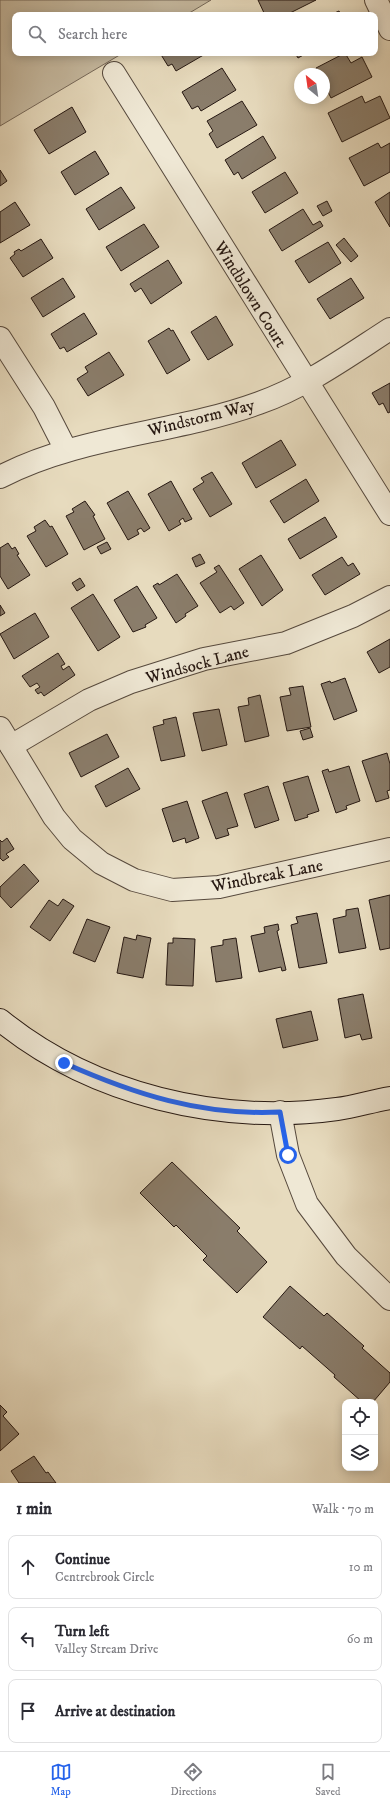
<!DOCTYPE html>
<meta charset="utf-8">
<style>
body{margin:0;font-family:"IM FELL DW Pica",serif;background:#f2f2f3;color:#2b2b33}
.controls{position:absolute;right:12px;bottom:12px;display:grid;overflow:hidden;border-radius:8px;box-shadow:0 2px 10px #0003}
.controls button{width:36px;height:36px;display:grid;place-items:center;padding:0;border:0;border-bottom:1px solid #e1e1e2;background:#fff;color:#2b2b33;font:20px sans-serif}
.compass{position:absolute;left:294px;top:68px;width:36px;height:36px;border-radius:50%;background:#fff;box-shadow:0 2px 10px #0003;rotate:331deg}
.stop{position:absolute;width:12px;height:12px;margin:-9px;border:3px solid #2563eb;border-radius:50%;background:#fff}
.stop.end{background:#2563eb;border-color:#fff;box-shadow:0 1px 4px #0008}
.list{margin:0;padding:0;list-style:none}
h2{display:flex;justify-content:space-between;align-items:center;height:52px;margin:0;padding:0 16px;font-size:17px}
h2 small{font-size:13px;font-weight:400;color:#7c7c81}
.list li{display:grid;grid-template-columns:26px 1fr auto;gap:12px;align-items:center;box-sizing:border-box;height:64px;margin:0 8px 8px;padding:0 8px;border:1px solid #e1e1e2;border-radius:8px}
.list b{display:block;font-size:15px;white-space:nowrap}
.list p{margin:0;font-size:13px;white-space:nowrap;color:#7c7c81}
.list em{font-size:13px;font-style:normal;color:#7c7c81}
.icon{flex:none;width:22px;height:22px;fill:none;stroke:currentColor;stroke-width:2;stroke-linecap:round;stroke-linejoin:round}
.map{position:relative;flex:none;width:390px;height:1483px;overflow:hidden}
.search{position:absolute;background:#fff;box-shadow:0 2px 10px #0003;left:12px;right:12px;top:12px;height:44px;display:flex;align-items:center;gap:10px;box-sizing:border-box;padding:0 14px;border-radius:8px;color:#7c7c81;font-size:15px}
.sheet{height:268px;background:#fff}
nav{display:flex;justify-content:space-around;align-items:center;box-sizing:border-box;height:56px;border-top:1px solid #e1e1e2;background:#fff;font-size:11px;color:#7c7c81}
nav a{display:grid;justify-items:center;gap:2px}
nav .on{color:#2563eb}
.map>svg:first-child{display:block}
.green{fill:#c6baa1;stroke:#76695a}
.building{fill:#8a7d6b;stroke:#261812}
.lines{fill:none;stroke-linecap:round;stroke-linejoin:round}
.street-casing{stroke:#56493d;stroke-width:24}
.secondary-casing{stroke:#261812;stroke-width:24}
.street{stroke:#efe8d5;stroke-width:22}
.secondary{stroke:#efe8d5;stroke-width:22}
.route{stroke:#2563eb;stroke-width:5}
.labels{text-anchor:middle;stroke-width:3;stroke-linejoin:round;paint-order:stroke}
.street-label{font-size:17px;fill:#261812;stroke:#efe8d5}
</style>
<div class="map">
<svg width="390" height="1483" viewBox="0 0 390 1483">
<rect width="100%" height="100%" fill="#e7dbbe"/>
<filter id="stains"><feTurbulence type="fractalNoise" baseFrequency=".005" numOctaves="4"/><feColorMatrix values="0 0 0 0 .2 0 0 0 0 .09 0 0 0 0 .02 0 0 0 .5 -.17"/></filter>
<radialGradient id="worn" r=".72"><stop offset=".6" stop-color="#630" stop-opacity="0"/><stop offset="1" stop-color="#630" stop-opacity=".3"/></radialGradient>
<polygon class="green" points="0,0 211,0 186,15 15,15 15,53 123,53 0,126"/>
<g class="building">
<polygon points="258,0 316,0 286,15 265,15"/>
<polygon points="339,11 341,15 330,15"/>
<polygon points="160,53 207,53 176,71 172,64 168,66"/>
<polygon points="295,53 307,53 298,58"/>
<polygon points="345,53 351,63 362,57 372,77 331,98 324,84 324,74 319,74 316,68"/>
<polygon points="222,68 236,90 201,111 198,106 192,109 182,92"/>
<polygon points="362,96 365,103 380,96 390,118 342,142 328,113"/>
<polygon points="242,101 257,125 217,148 209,134 213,131 207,121"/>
<polygon points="72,107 86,132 49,154 34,130"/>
<polygon points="263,136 276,158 242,179 238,172 234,175 225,160"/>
<polygon points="378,143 381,148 390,143 390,172 364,186 349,158"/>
<polygon points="95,151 109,174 75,195 61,172"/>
<polygon points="0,170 7,181 0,186"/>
<polygon points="285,172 298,193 265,213 252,192"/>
<polygon points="121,187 135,208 99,230 86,209"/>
<polygon points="390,192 390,227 375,202"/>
<polygon points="327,201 332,211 323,216 317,206"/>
<polygon points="15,202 30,225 0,243 0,212"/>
<polygon points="303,209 313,225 320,221 323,226 282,251 269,230"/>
<polygon points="144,224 159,247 121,271 106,247"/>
<polygon points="344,238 358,256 351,262 336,245"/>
<polygon points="41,239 53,258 23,277 10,258 15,254 14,252 19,249 21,251"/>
<polygon points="328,242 341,263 309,283 295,261"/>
<polygon points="168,260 182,283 151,304 141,288 135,292 130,284"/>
<polygon points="63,278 75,297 43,317 31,298"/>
<polygon points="351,278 364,298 330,319 317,299"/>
<polygon points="84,313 97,334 67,352 64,347 60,349 51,334"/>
<polygon points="216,316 233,345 208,360 191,332"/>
<polygon points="169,328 171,331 173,330 190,360 167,374 148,341"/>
<polygon points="109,352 124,375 88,396 77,379 88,372 85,367"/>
<polygon points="390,383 390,412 388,413 383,403 379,405 372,393"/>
<polygon points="281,440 296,465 256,488 242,463"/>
<polygon points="212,472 232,504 210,517 193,489 204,482 201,478"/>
<polygon points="306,479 319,501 284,523 270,501"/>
<polygon points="171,481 192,519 185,522 183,518 179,521 181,524 169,531 148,494"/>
<polygon points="128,491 150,528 144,532 141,528 137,530 139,534 128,540 107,503"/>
<polygon points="85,501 95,515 93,516 105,539 84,550 66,516 74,512 72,509"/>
<polygon points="325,517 337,537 300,559 288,539"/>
<polygon points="45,520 50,527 52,526 68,554 46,567 27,536 36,531 34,527"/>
<polygon points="107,542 111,549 101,554 97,547"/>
<polygon points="8,543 12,549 15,547 19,554 17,555 30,575 8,589 0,576 0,548"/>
<polygon points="200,554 205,563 196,567 192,558"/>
<polygon points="261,555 283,590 262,606 239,569"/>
<polygon points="342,557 348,566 353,563 360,574 325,595 312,575"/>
<polygon points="219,565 244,603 234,610 231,606 220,613 200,583 217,572 214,568"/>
<polygon points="177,574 198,606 185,614 186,616 176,623 153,586 158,583 159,585"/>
<polygon points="80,578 85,586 77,591 72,583"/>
<polygon points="137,586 157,618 145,625 146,627 133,632 114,600"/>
<polygon points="93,594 120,637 98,651 71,608"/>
<polygon points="0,605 5,613 0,616"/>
<polygon points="35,613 49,637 14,659 0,634"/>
<polygon points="390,639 390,667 379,673 367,652"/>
<polygon points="58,653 65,664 61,666 63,670 69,666 75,675 44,696 41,692 38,694 35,690 40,687 37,683 30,687 22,676"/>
<polygon points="345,678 357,711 334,720 321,684 330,681 331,683"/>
<polygon points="303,686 311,727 287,731 280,697 291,695 289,688"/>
<polygon points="260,695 269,736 245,742 238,707 249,705 248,698"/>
<polygon points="219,709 227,745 202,751 193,713"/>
<polygon points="176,717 185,756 161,761 153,727 164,724 163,720"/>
<polygon points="310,728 313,737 303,740 300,731"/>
<polygon points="107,734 119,757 81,777 69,753"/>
<polygon points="387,753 390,764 390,790 387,791 389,798 376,802 362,761"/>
<polygon points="349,766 360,801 346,806 347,809 336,813 322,771 328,769 329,772"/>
<polygon points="128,768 140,789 106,807 95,786"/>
<polygon points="308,776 319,811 307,815 308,817 295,821 283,783"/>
<polygon points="268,786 279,820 255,828 244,794"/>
<polygon points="227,792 238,826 227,829 229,835 216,839 202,801"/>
<polygon points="187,801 199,838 186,843 185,838 173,842 162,809"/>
<polygon points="7,838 14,849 6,854 9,857 3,861 0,858 0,840 2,842"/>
<polygon points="24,864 39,881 11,908 0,896 0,887"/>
<polygon points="390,895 390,948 380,950 369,900"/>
<polygon points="63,899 74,906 50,941 30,927 49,900 58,906"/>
<polygon points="358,908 366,948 339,953 333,919 346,916 346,910"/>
<polygon points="317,913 327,963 299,968 291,925 298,923 296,917"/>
<polygon points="87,919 110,927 95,962 73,953"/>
<polygon points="278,924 279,930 277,931 286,970 282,971 281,967 259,972 251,936 265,933 264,927"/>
<polygon points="137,935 151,938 143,978 117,973 124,937 136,940"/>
<polygon points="173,938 195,939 193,986 166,985 168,943 173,943"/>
<polygon points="236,938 242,978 216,982 211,947 223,945 223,940"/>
<polygon points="363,994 372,1038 362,1040 360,1034 345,1038 338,999"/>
<polygon points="311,1011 318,1040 283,1048 276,1019"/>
<polygon points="172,1162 240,1228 237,1231 267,1262 237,1293 203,1260 207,1256 176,1225 174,1227 140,1193"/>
<polygon points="290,1286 324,1316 327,1313 364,1346 362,1348 390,1373 390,1382 373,1402 362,1402 334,1377 335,1375 302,1346 300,1349 263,1317"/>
<polygon points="0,1405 7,1412 3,1416 19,1434 0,1451"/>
<polygon points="34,1456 46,1473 48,1472 56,1483 19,1483 11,1471"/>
</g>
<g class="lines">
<g class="street-casing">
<g id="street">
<polyline points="376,0 390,29"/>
<polyline points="114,73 390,514"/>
<polyline points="0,338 44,407 66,450"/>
<path d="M0,477C81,435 174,434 259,403C307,386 348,356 390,329"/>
<polyline points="0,728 54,817 72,839 101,863 134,880 172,890 219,887 390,849"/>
<polyline points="11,746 89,700 131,682 204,659 286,643 353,616 390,597"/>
<polyline points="280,1112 288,1155 307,1204 346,1256 390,1299"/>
</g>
</g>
<g class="secondary-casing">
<path id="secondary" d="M0,1020C92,1095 220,1125 337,1109C354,1107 372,1101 390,1098"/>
</g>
<use href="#street" class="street"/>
<use href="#secondary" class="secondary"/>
</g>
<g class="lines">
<path class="route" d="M64,1063C134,1094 201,1116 280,1112L288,1155"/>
</g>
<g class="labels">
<g class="street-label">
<text transform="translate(251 294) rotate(58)" y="6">Windblown Court</text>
<text transform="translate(201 417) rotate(-14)" y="6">Windstorm Way</text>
<text transform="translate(197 664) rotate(-15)" y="6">Windsock Lane</text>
<text transform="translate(267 875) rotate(-11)" y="6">Windbreak Lane</text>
</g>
</g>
<rect width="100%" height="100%" filter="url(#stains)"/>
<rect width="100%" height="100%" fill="url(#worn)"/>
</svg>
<div class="controls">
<button><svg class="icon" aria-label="locate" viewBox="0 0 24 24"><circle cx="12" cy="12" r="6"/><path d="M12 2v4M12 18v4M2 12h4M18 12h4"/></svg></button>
<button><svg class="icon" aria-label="layers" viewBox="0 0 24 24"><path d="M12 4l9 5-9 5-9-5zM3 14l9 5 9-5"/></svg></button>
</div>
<svg class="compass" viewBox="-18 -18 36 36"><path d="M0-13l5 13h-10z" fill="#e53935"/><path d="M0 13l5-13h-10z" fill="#7c7c81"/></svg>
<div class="stop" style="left:288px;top:1155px"></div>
<div class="stop end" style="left:64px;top:1063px"></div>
<div class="search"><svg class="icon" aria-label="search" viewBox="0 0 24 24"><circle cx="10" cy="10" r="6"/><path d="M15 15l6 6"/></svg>Search here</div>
</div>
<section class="sheet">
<h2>1 min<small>Walk · 70 m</small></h2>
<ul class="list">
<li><svg class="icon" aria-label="ahead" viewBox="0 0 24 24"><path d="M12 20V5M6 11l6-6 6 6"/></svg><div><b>Continue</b><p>Centrebrook Circle</p></div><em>10 m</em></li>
<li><svg class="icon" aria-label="left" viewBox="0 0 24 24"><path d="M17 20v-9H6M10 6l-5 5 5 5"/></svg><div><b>Turn left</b><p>Valley Stream Drive</p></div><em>60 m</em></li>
<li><svg class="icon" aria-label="arrive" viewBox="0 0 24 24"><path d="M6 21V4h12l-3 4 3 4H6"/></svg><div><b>Arrive at destination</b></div></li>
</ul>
</section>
<nav>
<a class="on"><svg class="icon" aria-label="map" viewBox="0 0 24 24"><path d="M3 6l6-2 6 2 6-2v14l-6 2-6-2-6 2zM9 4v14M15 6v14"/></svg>Map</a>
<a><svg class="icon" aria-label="directions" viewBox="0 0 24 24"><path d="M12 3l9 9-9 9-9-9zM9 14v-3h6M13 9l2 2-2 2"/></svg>Directions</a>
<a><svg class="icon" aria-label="saved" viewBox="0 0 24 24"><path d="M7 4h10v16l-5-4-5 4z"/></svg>Saved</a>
</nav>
